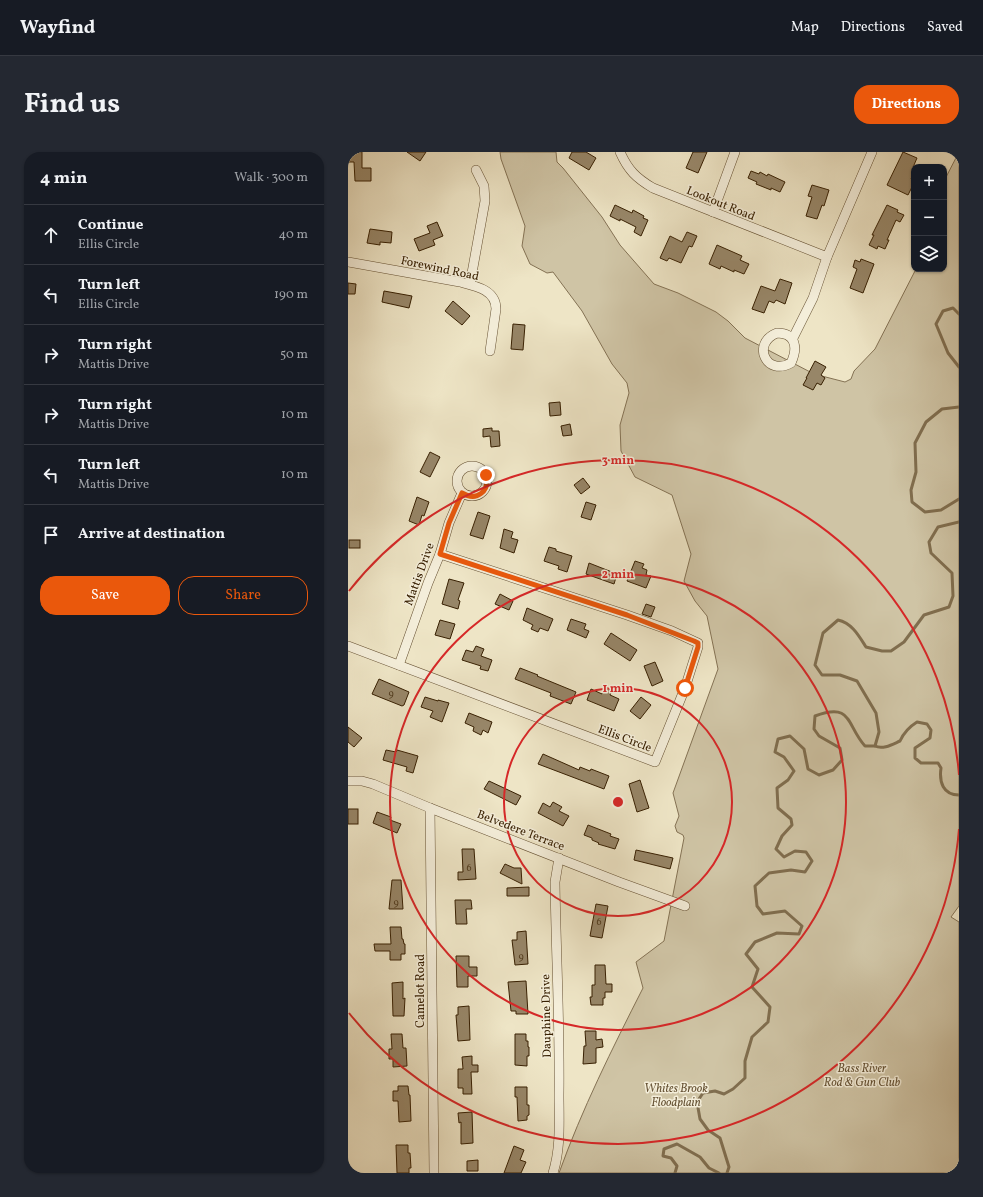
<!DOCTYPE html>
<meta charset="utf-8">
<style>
body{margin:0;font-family:Vollkorn,serif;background:#242831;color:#f1f3f6}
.controls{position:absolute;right:12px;top:12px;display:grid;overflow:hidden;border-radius:8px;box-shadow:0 1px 3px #0004}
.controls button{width:36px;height:36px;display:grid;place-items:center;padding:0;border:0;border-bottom:1px solid #363941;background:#171b24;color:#f1f3f6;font:20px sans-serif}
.stop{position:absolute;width:12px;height:12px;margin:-9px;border:3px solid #ea580c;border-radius:50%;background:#fff}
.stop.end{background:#ea580c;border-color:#fff;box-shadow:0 1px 4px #0008}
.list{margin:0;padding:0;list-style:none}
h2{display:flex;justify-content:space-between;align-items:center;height:52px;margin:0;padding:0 16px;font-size:17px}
h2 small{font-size:13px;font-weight:400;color:#9ea1a6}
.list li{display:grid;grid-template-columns:26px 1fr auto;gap:12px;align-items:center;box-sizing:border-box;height:60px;padding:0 16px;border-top:1px solid #363941}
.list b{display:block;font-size:15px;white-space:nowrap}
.list p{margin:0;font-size:13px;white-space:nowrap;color:#9ea1a6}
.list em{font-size:13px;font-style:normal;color:#9ea1a6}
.actions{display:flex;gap:8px;padding:12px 16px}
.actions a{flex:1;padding:9px 0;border:1px solid #ea580c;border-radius:16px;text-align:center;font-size:14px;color:#ea580c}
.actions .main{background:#ea580c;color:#fff}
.icon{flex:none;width:22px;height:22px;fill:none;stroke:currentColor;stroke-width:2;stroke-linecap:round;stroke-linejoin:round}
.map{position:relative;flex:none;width:611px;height:1021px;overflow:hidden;border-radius:16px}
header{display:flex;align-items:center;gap:24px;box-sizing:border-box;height:56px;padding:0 20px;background:#171b24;border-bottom:1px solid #363941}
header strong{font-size:19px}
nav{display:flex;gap:22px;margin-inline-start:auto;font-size:14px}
.intro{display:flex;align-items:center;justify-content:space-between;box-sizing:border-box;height:96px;padding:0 24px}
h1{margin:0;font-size:28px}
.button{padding:10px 18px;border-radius:16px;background:#ea580c;color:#fff;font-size:14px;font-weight:700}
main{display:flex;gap:24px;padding:0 24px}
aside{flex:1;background:#171b24;border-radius:16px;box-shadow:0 1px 3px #0004}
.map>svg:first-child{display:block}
.green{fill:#cfc4a5;stroke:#847254}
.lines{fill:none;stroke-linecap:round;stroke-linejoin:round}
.stream{stroke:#806e4f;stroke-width:3}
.building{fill:#978668;stroke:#382002}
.street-casing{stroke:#665133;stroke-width:10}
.street{stroke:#f4eeda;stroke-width:9}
.route{stroke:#ea580c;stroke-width:5}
.ring{fill:none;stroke:#d62828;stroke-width:2}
.labels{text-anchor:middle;stroke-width:3;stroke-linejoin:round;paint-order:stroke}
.number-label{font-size:10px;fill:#503a1c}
.street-label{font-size:12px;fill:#382002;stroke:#f4eeda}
.park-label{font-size:12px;font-style:italic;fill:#655133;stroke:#f4eeda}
.centre{fill:#d62828;stroke:#f4eeda;stroke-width:2}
.ring-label{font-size:12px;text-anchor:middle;font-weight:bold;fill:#d62828;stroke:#f4eeda;stroke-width:3;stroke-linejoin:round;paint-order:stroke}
</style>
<header>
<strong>Wayfind</strong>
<nav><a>Map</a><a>Directions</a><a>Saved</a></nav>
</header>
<div class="intro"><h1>Find us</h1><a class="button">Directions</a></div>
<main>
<aside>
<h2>4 min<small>Walk · 300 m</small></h2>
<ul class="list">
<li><svg class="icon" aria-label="ahead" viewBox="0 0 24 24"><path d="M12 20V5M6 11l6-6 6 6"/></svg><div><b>Continue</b><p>Ellis Circle</p></div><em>40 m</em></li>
<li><svg class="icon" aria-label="left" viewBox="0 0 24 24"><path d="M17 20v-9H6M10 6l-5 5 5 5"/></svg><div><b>Turn left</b><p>Ellis Circle</p></div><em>190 m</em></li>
<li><svg class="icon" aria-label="right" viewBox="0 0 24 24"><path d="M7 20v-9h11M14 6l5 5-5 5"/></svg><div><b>Turn right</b><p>Mattis Drive</p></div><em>50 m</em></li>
<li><svg class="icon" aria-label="right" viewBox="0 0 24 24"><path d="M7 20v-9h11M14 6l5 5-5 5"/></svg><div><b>Turn right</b><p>Mattis Drive</p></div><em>10 m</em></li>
<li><svg class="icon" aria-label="left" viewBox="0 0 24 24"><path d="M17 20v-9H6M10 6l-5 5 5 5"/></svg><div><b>Turn left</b><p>Mattis Drive</p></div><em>10 m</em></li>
<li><svg class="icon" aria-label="arrive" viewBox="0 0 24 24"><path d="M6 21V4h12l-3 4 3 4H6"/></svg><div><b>Arrive at destination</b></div></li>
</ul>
<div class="actions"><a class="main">Save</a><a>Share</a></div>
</aside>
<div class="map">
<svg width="611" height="1021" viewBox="0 0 611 1021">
<rect width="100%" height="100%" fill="#eee5c6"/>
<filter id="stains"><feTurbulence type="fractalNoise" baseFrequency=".005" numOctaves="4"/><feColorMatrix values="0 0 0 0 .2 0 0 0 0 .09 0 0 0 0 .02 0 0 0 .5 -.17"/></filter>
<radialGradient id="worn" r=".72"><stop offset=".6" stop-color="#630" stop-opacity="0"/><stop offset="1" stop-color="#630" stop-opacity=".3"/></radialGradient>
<path class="green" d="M152,0H208L209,10L215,16L254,65L272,93L306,132L330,141L368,160L380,169L397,186L466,222L497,230L503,227L506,219L527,197L568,117H596V29L611,0V754L603,765L611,770V1021H211C234,957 264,897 295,836L288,810L316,789L336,686L335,683L329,680L327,674L331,664L325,641L370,517L359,464L347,449L336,429L343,402L324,343L287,325L273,299L272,273L281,241L279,231L264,212L234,159L205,120L199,121L182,112L174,94L177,74L153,7Z"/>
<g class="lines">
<g class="stream">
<polyline points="611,162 605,156 595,159 588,172 600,201 611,215"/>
<polyline points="611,255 594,257 578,270 567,291 568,320 563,338 564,350 577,360 593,358 611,347"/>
<path d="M527,594C535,598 545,592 552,589C556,580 561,575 569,570L579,572L583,578L582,586L567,596V606L573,611H590L593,616C591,630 595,643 611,643"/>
<polyline points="327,1021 329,1014 323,1006 315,1004 316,997 329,992 352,1005 361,1016 371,1021"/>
<path d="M379,1021L381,1015L372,986L360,978L352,967L349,950L355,941L367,939L376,942L385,937L397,926V909L404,885L420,870L422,855L404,835L410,817L398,802L407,790L429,781L451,782L454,774L437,759L415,762L409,754L407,734L421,721L443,718L457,720L464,709L458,700L447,699L436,705L428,697L434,684L444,673L443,667L430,656L429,636L440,628L446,619L436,605L427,600L430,587L442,584L456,597L460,617L471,623L485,618L494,608L492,596L471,584L466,577L467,564C505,550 498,573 517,594H527L531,580L528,561L509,529L492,523H474L467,513L475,481L490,468C504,471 511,484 518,495L534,499H543L556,490L576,463L601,455L605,444L604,421L583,401L581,390L590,375L611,370"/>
</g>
</g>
<g class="building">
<polygon points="0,0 14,0 14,16 23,16 23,29 7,29 6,10 0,10"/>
<polygon points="59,0 78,0 72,9"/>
<polygon points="224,0 238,0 248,6 241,18 221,6"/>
<polygon points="345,0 359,0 350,21 338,16"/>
<polygon points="555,0 569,6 566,13 566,21 563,27 566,28 566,31 560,43 539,33"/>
<polygon points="403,19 411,22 412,20 419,24 420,22 437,30 432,40 423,36 423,38 408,32 409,30 400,26"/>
<polygon points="464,33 481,38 476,54 474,53 469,67 458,64 464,45 460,44"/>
<polygon points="267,53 284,61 285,58 296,64 295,66 300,68 293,84 286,80 288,75 272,67 272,69 262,64"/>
<polygon points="539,53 550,58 549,60 556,63 552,70 548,68 539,88 541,88 537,97 530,94 529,97 521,93 526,83 524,83"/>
<polygon points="89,70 95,84 85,88 87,93 71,99 66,87 82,81 79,74"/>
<polygon points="22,77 44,80 43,91 32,90 32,93 19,91"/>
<polygon points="339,80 349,84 344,95 341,94 333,111 321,106 319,109 312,106 322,84 334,90"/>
<polygon points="369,93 394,104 392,108 401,112 396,122 386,118 386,120 373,114 372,117 361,112"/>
<polygon points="513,107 526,112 515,141 502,136 509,117 505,115 507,108 512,110"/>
<polygon points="432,127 444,131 437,152 428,148 426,151 421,149 416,161 404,157 413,134 427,139"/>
<polygon points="0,131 8,132 7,142 0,142"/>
<polygon points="36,139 64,144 61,156 34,150"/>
<polygon points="105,149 122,164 114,173 97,159"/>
<polygon points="165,172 177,173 175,198 163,197"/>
<polygon points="467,209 478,215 473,223 477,226 473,233 469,231 465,238 455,233 459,226 458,226"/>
<polygon points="212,250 213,263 202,264 201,251"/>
<polygon points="222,272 224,283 215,284 213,274"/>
<polygon points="144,276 144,279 151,279 152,294 143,295 142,284 135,285 135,277"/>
<polygon points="82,300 92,305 82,325 72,320"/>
<polygon points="235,326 242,335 233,342 226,333"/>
<polygon points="69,345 81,350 76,364 74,363 71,373 61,369"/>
<polygon points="238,350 248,353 243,368 233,365"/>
<polygon points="130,360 142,364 135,387 122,383"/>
<polygon points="156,377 165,380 163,386 170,388 166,401 152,396"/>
<rect x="1" y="388" width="11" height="8"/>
<polygon points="201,395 208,397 208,399 224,404 219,420 210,417 211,414 196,409"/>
<polygon points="287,409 296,412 294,416 299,418 298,423 303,424 298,436 279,429"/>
<polygon points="241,411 269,422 266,432 238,422"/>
<polygon points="101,427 116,431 110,448 112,449 110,457 94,452"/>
<polygon points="152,442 165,449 161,458 147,452"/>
<polygon points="298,452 307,455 303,465 294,462"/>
<polygon points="179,456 205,467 200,479 192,476 190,480 183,477 185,473 175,468"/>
<polygon points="223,467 238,472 236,477 241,479 238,486 219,478"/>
<polygon points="92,468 107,472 102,487 87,483"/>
<polygon points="263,481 289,498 282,509 256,492"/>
<polygon points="128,494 136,497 133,504 144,508 140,519 132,517 133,514 114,508 118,498 125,500"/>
<polygon points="307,510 315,529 304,534 296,514"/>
<polygon points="172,516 190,523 189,524 228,540 223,552 202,544 203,541 167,527"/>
<polygon points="31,527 61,540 56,553 54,554 24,542"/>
<polygon points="257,535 264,538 262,543 271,547 266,559 239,548 243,537 254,542"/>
<polygon points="77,545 90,549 90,548 101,551 94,570 82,565 85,559 73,555"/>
<polygon points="293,545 303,553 292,567 282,559"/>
<polygon points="121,561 144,570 140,581 135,578 133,583 125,579 126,575 117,571"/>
<polygon points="0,575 14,586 6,595 0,590"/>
<polygon points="38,598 48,600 49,598 70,604 65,621 58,619 59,615 35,608"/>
<polygon points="195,602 231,618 232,615 242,619 243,617 261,624 256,637 190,612"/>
<polygon points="292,628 301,656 289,660 281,632"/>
<polygon points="141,629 173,644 168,653 136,637"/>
<polygon points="205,650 214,655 211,659 221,664 215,674 190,661 195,651 202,655"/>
<rect x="0" y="657" width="10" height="15"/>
<polygon points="29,660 43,665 42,668 53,672 49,681 25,671"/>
<polygon points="240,673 263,682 262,684 271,687 267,697 250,692 251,691 244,688 244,686 236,683"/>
<polygon points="114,697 126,697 128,727 110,728 110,720 115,720"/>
<polygon points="288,698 325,706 322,717 286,708"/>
<polygon points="157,712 166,716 173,716 174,732 152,721"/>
<polygon points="44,728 53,728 55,757 41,757"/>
<polygon points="181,735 181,744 159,744 159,736"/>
<polygon points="107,748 123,748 124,757 118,757 119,772 108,772"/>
<polygon points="248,752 260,754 254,786 242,784"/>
<polygon points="42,775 53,775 54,787 55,787 56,792 57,792 57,802 53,802 53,808 42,808 42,799 27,799 26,792 43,792"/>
<polygon points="178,779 180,812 167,813 164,788 169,788 169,780"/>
<polygon points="108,804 121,804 121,815 129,815 129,824 120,824 120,835 109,835"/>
<polygon points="247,813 257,813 258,832 264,832 264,840 257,840 257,846 255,846 255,853 243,853 242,845 244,845 244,833 247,833"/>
<polygon points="178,829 180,862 168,862 168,859 163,859 160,830"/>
<polygon points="55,830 55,847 57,846 56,864 45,864 44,831"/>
<polygon points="121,854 122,888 110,889 108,863 110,863 110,855"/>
<polygon points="237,879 248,879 248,888 254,887 255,895 248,896 248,911 235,912 236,894 238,894"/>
<polygon points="43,882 54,882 55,896 58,896 59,914 45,915 45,907 41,907 41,897 44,897"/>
<polygon points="167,882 178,882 178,889 180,889 180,895 181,895 181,904 179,904 179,914 167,913"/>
<polygon points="124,904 124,913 130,913 130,920 123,920 124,942 115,942 115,936 110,936 110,917 115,917 114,905"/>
<polygon points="50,934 60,934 61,943 62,943 63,969 51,970 50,949 45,949 45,939 50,939"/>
<polygon points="167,935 179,935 179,953 181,953 181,963 179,964 179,968 170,969 169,945 167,945"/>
<polygon points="124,960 125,991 113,992 113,970 111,971 110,961"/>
<polygon points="48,993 60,993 60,1001 62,1001 63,1016 61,1016 61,1021 49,1021"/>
<polygon points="166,994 176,998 172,1008 178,1010 173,1021 156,1021"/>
<polygon points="130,1008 130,1019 119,1019 119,1009"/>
</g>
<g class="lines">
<g class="street-casing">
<g id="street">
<path d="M272,0C280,18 288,26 305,36L479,105L524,0"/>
<polyline points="365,60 387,0"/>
<path d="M0,110L112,130C128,134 148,138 148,157L142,199"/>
<polyline points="122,132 137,49 136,34 128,18"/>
<path d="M429,181C448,181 450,196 443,211C418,225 403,191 429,181Z"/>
<polyline points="445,186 465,146 479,105"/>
<circle cx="124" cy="329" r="15"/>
<polyline points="0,494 307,610 337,536 350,495 350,491 324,479 279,463 92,402"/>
<polyline points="51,513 80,431 92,402 101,371 114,341"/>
<polyline points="0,629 14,629 25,632 82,656 271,730 337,754"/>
<polyline points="82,656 86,1021"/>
<path d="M205,1021C213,996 211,969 211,943C212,872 208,801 207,730L211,706"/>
</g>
</g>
<use href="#street" class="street"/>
</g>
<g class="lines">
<path class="route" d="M138,323C142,339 129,350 114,341L101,371L92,402L279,463L346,489L350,491V495L337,536"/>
</g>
<g class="ring">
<circle cx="270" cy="650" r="114"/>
<circle cx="270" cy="650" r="228"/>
<path d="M611 677A342 342 0 0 1 1 861M1 439A342 342 0 0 1 611 623"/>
</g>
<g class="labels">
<g class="number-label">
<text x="43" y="545">9</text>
<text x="121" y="719">6</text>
<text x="48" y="754">9</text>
<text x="251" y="773">6</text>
<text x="173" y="808">9</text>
</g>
<g class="street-label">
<text transform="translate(373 51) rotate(22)" y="4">Lookout Road</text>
<text transform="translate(92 116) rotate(12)" y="4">Forewind Road</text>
<text transform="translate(71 422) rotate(-70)" y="4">Mattis Drive</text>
<text transform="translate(277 586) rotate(21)" y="4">Ellis Circle</text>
<text transform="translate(173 678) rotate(21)" y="4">Belvedere Terrace</text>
<text transform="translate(72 839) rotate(-90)" y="4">Camelot Road</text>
<text transform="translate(198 864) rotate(-91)" y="4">Dauphine Drive</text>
</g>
<g class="park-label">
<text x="514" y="920">Bass River<tspan x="514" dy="14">Rod &amp; Gun Club</tspan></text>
<text x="328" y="940">Whites Brook<tspan x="328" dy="14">Floodplain</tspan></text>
</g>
</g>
<circle cx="270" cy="650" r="6" class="centre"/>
<g class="ring-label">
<text x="270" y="312">3 min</text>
<text x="270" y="426">2 min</text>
<text x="270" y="540">1 min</text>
</g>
<rect width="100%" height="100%" filter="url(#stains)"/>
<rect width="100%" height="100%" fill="url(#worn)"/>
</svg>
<div class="controls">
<button>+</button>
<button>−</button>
<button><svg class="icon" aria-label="layers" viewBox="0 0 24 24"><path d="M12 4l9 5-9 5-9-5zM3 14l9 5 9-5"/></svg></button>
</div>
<div class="stop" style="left:337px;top:536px"></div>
<div class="stop end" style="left:138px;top:323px"></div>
</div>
</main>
